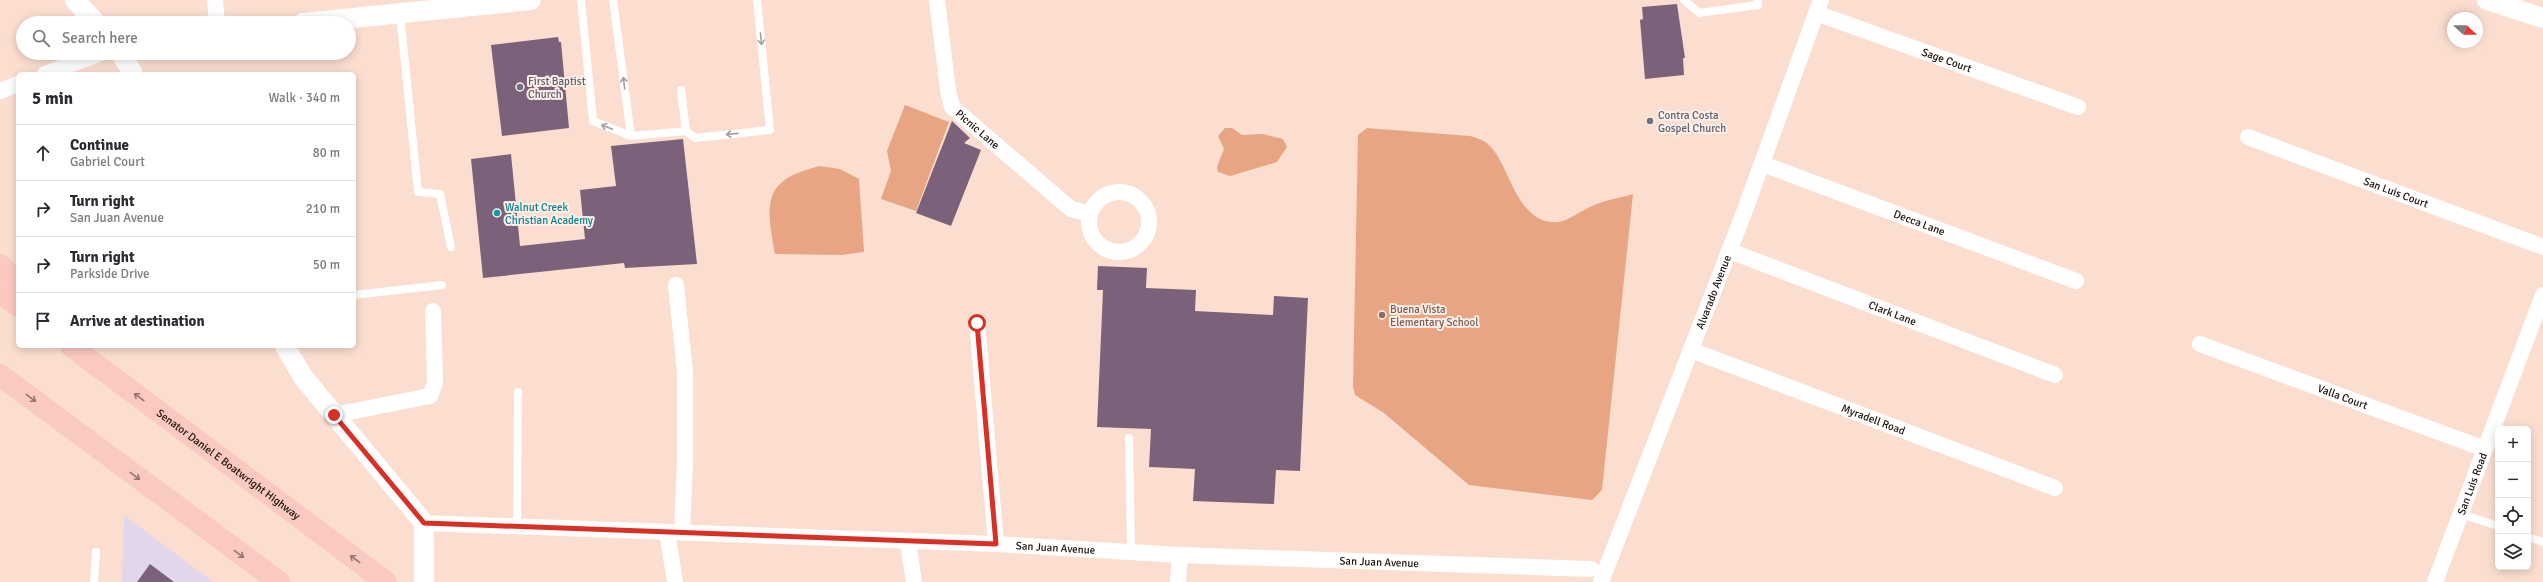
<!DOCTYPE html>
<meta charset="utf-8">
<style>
body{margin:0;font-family:Signika,sans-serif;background:#f7f7f7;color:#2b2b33}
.controls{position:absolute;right:12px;bottom:12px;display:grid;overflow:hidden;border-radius:6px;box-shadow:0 2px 10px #0003}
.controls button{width:36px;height:36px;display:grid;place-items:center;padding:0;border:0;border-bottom:1px solid #e1e1e2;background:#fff;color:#2b2b33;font:20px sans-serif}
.compass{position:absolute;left:2447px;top:12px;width:36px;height:36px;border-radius:50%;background:#fff;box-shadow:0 2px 10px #0003;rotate:111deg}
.stop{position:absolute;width:12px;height:12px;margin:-9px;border:3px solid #d93025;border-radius:50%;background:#fff}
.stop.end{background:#d93025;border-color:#fff;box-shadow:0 1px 4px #0008}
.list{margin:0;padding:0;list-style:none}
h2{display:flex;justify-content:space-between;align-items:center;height:52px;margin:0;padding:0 16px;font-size:17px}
h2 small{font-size:13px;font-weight:400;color:#7c7c81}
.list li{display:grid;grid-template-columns:26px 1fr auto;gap:12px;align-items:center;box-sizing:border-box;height:56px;padding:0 16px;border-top:1px solid #e1e1e2}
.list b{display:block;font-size:15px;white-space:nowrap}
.list p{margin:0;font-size:13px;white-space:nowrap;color:#7c7c81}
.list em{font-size:13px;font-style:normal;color:#7c7c81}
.icon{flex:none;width:22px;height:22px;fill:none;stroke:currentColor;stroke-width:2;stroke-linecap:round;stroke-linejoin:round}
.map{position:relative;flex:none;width:2543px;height:582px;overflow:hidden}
.search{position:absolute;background:#fff;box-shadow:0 2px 10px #0003;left:16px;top:16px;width:340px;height:44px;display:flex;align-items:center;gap:10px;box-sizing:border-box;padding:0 14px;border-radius:22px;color:#7c7c81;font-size:15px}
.panel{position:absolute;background:#fff;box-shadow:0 2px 10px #0003;left:16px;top:72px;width:340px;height:276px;border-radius:6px}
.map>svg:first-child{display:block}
.commercial{fill:#e2d6ea}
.green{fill:#e7a583}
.building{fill:#7b627a}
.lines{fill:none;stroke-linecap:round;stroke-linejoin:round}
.service{stroke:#fff;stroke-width:8}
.minor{stroke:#fff;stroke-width:16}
.tertiary{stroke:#fff;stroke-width:20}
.motorway{stroke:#fac9c2;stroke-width:22}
.oneway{stroke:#a49f9d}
.oneway2{stroke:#96766f}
.route{stroke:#d93025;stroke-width:5}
.worship-dot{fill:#6b7280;stroke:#fdefe8;stroke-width:1.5}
.culture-dot{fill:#0f9aa8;stroke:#fdefe8;stroke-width:1.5}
.education-dot{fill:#8d6e63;stroke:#fdefe8;stroke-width:1.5}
.labels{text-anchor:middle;stroke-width:4;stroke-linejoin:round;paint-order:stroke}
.street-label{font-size:11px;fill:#1c100a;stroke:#fdefe8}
.worship-label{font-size:11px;fill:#5b616d;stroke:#fdefe8;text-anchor:start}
.culture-label{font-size:11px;fill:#0d838f;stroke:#fdefe8;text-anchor:start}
.education-label{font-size:11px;fill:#785e54;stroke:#fdefe8;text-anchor:start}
</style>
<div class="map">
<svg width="2543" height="582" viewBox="0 0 2543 582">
<rect width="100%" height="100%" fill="#fbded0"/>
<polygon class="commercial" points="124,515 213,582 122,582"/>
<g class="green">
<polygon points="905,105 949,122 916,211 881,199 891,171 887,151"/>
<polygon points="1225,128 1232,128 1242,135 1263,134 1283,139 1287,147 1277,162 1230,176 1218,172 1217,167 1224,149 1218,136"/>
<path d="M1367,128L1470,136C1477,138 1484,140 1489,145C1511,166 1516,226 1559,222C1570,220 1582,210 1592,206C1605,200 1620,198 1633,194L1602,490L1592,500L1469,485L1384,413L1355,395L1353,387L1358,135Z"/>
<path d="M820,166L840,169L859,179L864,252L841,255L775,254C766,202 762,180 820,166Z"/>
</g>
<g class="building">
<polygon points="1677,4 1685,58 1683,58 1684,75 1645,79 1640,20 1643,19 1642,7"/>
<polygon points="558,37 559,42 561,42 569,128 502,136 491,45"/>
<polygon points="952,121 970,138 964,143 981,150 951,226 916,213"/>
<polygon points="683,139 697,264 625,268 624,263 483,278 471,159 511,154 520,246 585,239 580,190 616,186 611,146"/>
<polygon points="1098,266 1147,268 1146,288 1196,290 1195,311 1273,315 1274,296 1308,298 1300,471 1276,470 1274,504 1193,501 1195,469 1149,467 1151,429 1097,427 1103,290 1097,290"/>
<polygon points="150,564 174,582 137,582"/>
</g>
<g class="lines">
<g class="service">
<polyline points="581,0 593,121 631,136 686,131 695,138 770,130 757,0"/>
<polyline points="613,0 631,136"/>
<polyline points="1684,0 1699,13 1758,5 1758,0"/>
<polyline points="400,13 418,192 440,194 451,247"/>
<polyline points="681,90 686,131"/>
<polyline points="354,295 442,285"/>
<polyline points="1129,438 1131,552"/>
<polyline points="2461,514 2498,526"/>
<polyline points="517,526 518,392"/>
<polyline points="2528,537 2543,542"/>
<polyline points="94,582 96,552"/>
</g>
<g class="minor">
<polyline points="215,0 217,23"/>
<path id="s1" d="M937,0L948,90L952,107L1071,209L1090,214"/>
<path id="s2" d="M1816,13L2078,107"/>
<polyline points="45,74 101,53"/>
<polyline points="0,91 18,84"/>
<path id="s3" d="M2248,137L2543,247"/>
<path id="s4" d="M1763,164L2076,281"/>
<circle cx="1119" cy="222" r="30"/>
<path id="s5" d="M1730,251L2055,375"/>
<polyline points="676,285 685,372 685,462 682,533"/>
<polyline points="977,323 996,544"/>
<path id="s6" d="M2200,344L2485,449"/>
<path id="s7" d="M1691,350L2055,488"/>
<polyline points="334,415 430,396 435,383 433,311"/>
<path id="s8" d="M424,523L996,544L1180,555L1591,569"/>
<polyline points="667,532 675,582"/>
<polyline points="908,542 914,582"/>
<polyline points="1178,582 1180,555"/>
<path id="s9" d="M1601,582L1745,210L1821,0"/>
<path id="s10" d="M2435,582L2543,295"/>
</g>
<g class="tertiary">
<polyline points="75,0 96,23"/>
<polyline points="2487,0 2543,18"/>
<polyline points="303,23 531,0"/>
<polyline points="121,53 133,74"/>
<polyline points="285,346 303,377 424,523 424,582"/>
</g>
<g class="motorway">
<polyline points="0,265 18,283"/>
<polyline points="0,293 18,306"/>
<path id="s11" d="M71,346L386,582"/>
<polyline points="0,375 279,582"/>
</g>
</g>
<defs><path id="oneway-shaft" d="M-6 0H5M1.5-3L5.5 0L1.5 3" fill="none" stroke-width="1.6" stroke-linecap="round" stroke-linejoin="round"/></defs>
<g class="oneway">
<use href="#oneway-shaft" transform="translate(761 39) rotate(84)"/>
<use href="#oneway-shaft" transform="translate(624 83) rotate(-97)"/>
<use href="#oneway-shaft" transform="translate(607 127) rotate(-159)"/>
<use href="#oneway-shaft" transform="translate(732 134) rotate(174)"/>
</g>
<g class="oneway2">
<use href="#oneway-shaft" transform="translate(139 397) rotate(-143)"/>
<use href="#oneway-shaft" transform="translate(31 398) rotate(37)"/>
<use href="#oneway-shaft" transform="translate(135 476) rotate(37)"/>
<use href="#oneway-shaft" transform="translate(239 554) rotate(37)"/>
<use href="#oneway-shaft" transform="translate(355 559) rotate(-143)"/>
</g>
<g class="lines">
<polyline class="route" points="334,415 424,523 996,544 977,323"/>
</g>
<g class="worship-dot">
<circle cx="520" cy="87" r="4"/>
<circle cx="1650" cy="121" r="4"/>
</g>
<circle class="culture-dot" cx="497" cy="213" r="4"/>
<circle class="education-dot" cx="1382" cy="315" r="4"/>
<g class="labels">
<g class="street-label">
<text dy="4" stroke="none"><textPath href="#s2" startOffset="139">Sage Court</textPath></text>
<text dy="4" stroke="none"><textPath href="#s1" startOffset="142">Picnic Lane</textPath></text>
<text dy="4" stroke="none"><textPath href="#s3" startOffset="158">San Luis Court</textPath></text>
<text dy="4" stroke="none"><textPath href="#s4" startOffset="167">Decca Lane</textPath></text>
<text dy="4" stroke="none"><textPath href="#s9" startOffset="311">Alvarado Avenue</textPath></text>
<text dy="4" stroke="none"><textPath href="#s5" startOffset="174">Clark Lane</textPath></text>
<text dy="4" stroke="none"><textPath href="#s6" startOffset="152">Valla Court</textPath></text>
<text dy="4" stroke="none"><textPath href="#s7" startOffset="195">Myradell Road</textPath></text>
<text dy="4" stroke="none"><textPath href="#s11" startOffset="197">Senator Daniel E Boatwright Highway</textPath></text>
<text dy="4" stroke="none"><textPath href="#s10" startOffset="105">San Luis Road</textPath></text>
<text dy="4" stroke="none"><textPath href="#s8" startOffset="632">San Juan Avenue</textPath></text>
<text dy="4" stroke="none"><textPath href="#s8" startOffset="956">San Juan Avenue</textPath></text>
</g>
<g class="worship-label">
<text x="528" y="85">First Baptist<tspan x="528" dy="13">Church</tspan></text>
<text x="1658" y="119">Contra Costa<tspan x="1658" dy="13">Gospel Church</tspan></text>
</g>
<g class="culture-label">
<text x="505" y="211">Walnut Creek<tspan x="505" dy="13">Christian Academy</tspan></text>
</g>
<g class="education-label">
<text x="1390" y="313">Buena Vista<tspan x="1390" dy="13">Elementary School</tspan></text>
</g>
</g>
</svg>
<div class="controls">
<button>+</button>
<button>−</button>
<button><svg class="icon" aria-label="locate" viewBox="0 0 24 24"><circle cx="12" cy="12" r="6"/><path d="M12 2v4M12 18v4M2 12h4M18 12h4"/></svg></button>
<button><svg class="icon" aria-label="layers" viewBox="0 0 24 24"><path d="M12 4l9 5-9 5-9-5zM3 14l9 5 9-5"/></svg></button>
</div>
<svg class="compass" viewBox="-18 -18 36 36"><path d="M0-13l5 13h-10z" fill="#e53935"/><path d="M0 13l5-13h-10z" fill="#7c7c81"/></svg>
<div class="stop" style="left:977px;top:323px"></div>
<div class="stop end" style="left:334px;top:415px"></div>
<div class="search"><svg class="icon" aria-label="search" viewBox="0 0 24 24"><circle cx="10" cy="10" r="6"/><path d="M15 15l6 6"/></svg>Search here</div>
<section class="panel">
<h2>5 min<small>Walk · 340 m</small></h2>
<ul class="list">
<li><svg class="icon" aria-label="ahead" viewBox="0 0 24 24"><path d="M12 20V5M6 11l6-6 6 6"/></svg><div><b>Continue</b><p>Gabriel Court</p></div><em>80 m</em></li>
<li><svg class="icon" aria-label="right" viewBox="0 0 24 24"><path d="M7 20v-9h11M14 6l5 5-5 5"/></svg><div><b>Turn right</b><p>San Juan Avenue</p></div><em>210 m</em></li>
<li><svg class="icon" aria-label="right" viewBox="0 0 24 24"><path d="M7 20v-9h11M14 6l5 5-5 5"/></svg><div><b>Turn right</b><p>Parkside Drive</p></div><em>50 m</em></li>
<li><svg class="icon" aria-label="arrive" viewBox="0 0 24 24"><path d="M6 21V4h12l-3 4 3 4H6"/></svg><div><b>Arrive at destination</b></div></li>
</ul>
</section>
</div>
